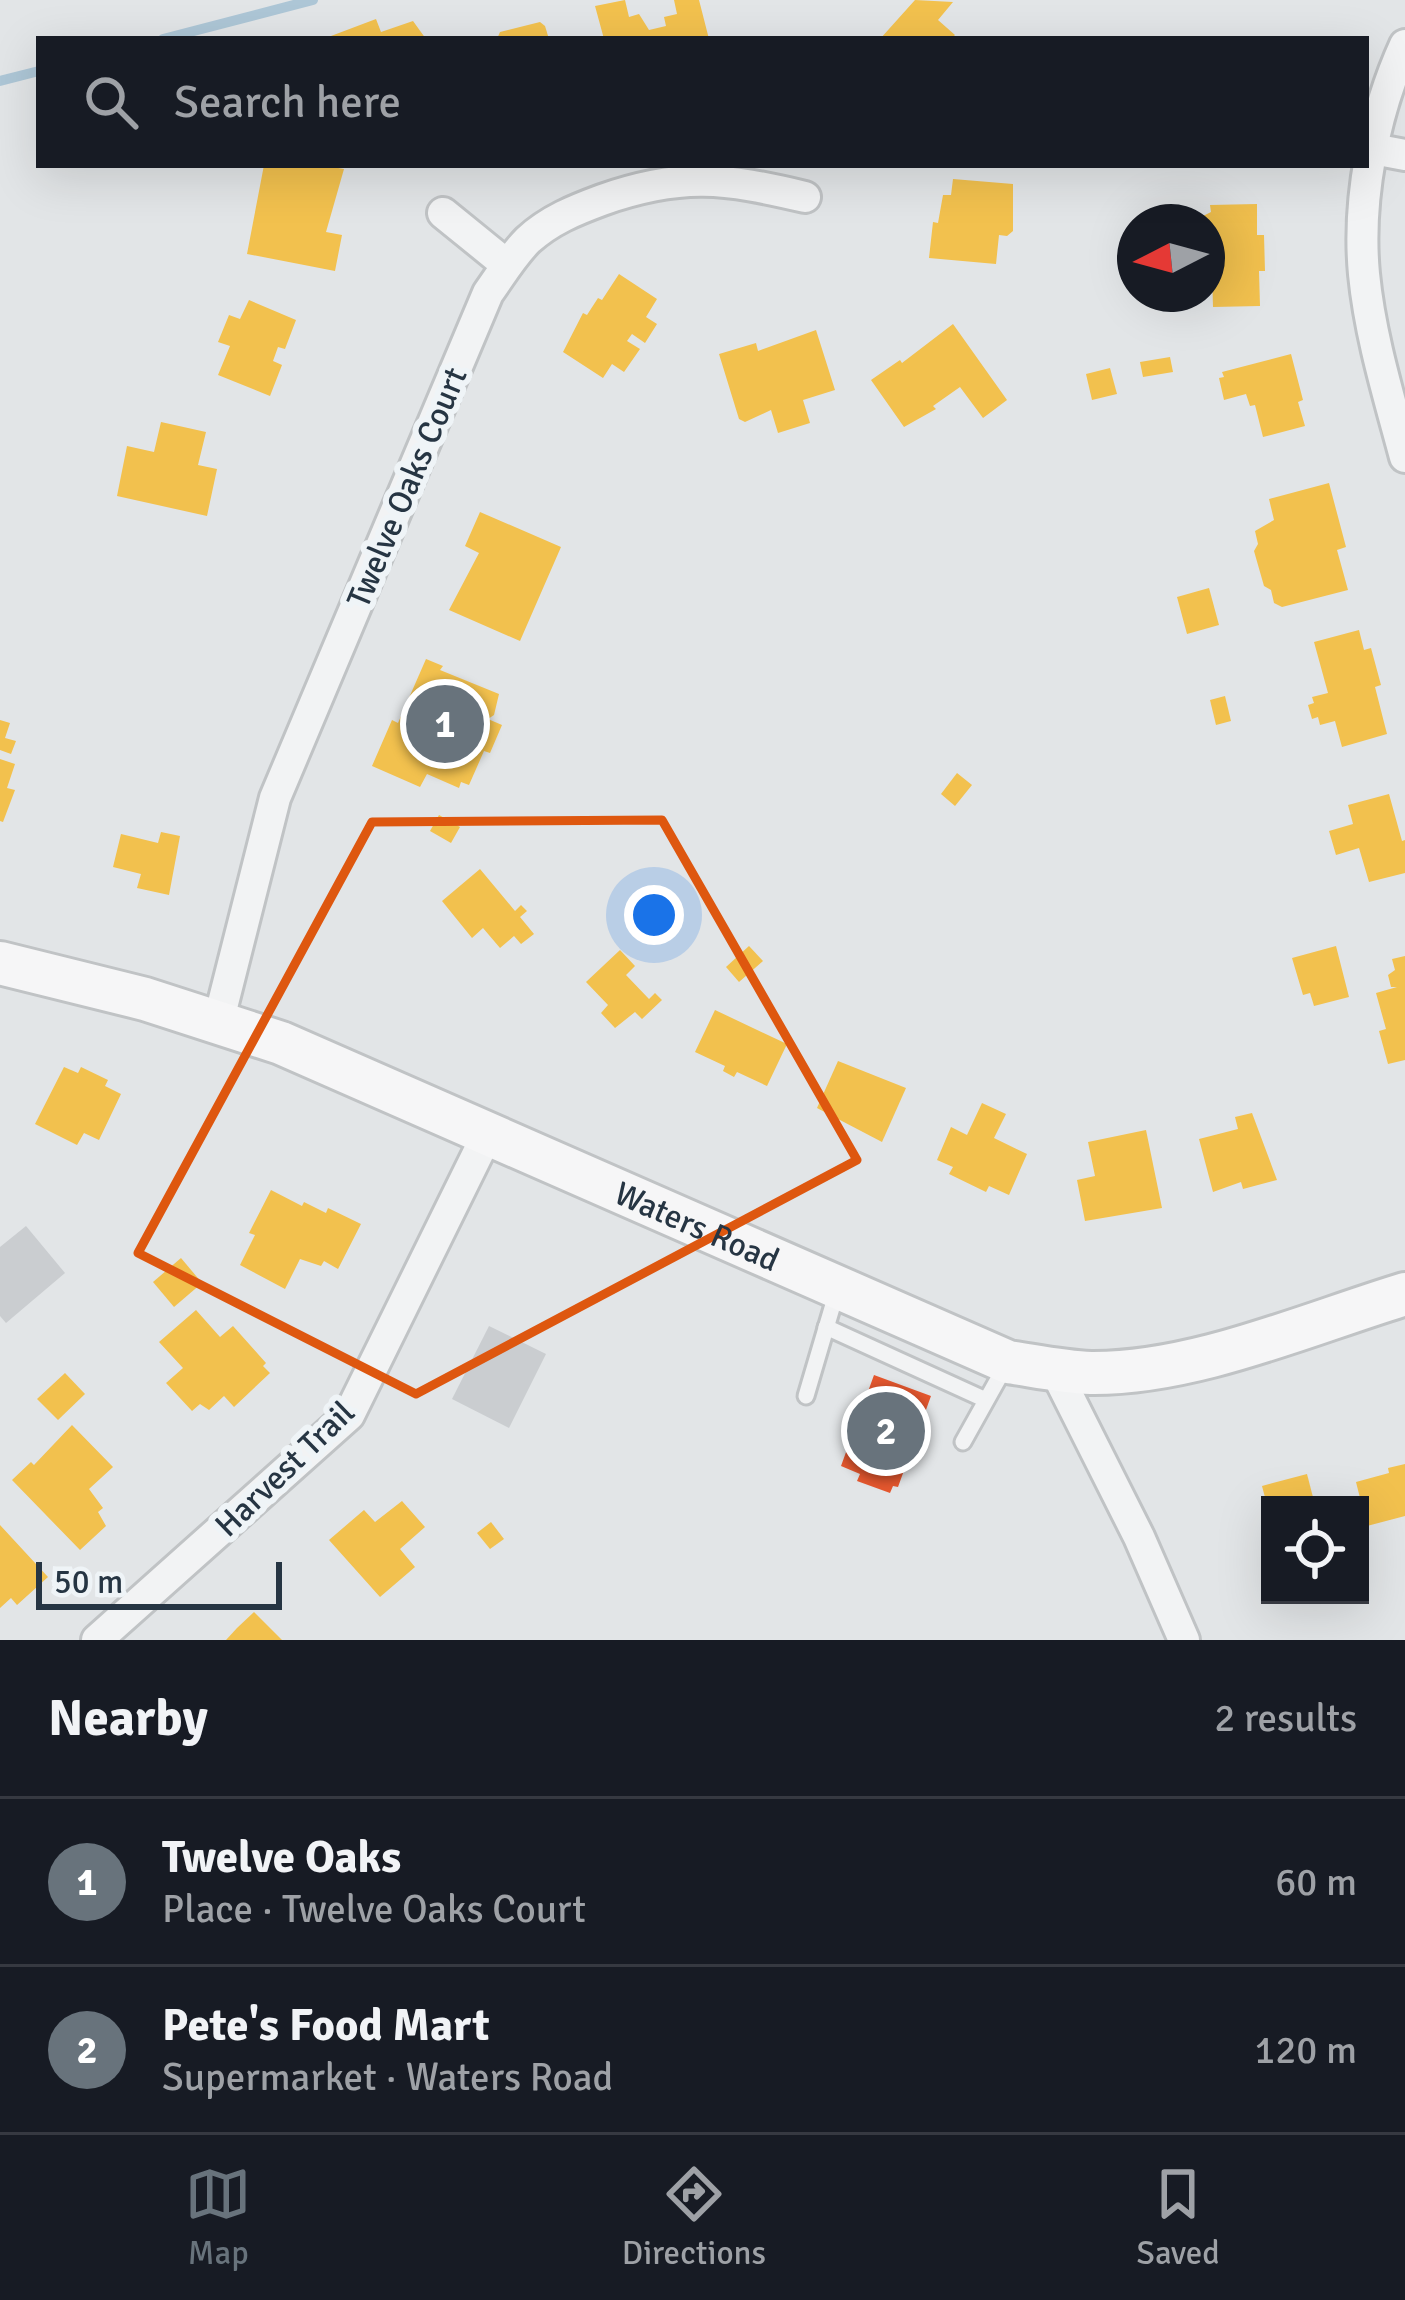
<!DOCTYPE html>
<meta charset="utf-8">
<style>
body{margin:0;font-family:Signika,sans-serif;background:#20242c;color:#f1f3f6}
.controls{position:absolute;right:36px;bottom:36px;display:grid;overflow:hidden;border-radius:0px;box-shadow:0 12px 48px #0002}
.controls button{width:108px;height:108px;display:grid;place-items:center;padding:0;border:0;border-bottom:3px solid #363941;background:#171b24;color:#f1f3f6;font:60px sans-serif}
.compass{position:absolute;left:1117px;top:204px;width:108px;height:108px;border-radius:50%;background:#171b24;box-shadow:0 12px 48px #0002;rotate:264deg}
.scale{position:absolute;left:36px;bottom:30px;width:246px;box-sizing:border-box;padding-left:12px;border:6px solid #263543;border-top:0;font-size:33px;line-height:42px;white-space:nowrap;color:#263543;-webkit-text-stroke:9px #eff4f7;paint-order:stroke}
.you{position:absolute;left:654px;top:915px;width:42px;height:42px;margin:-30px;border:9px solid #fff;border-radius:50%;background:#1a73e8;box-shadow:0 0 0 18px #1a73e833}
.badge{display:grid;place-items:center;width:78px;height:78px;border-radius:50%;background:#68737c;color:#fff;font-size:39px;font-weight:700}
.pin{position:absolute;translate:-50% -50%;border:6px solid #fff;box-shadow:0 3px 12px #0006}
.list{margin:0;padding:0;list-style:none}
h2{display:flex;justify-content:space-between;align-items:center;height:156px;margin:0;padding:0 48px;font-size:51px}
h2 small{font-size:39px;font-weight:400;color:#9ea1a6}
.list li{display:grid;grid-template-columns:78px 1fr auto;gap:36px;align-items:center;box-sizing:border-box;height:168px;padding:0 48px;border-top:3px solid #363941}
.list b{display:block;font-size:45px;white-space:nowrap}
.list p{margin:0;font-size:39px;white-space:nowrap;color:#9ea1a6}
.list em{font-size:39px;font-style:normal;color:#9ea1a6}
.icon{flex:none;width:66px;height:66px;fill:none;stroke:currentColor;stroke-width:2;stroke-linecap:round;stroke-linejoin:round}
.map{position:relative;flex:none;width:1405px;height:1640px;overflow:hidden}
.search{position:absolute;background:#171b24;box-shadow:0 12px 48px #0002;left:36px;right:36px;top:36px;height:132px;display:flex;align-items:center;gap:30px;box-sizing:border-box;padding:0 42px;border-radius:0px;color:#9ea1a6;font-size:45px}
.sheet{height:492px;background:#171b24}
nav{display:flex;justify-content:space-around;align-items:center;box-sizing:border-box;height:168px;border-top:3px solid #363941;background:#171b24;font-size:33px;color:#9ea1a6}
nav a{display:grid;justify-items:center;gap:6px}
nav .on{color:#68737c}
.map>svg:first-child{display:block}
.homes{fill:#f2c14e}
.shops{fill:#e4572e}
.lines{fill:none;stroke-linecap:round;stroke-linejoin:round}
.stream{stroke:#adc6d6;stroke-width:10}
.building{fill:#cacdd0}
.lane-casing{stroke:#c0c3c5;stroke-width:21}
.street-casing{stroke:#c0c3c5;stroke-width:36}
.secondary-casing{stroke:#c0c3c5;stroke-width:48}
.lane{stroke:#f2f3f4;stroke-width:15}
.street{stroke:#f2f3f4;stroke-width:30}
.secondary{stroke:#f6f6f7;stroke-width:42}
.marked{fill:none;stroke:#de570f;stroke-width:9;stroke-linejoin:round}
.labels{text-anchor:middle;stroke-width:12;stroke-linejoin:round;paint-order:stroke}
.street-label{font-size:33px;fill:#263543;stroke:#eff4f7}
</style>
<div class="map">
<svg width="1405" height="1640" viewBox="0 0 1405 1640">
<rect width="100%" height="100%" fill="#e2e5e7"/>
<g class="homes">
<polygon points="625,0 629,17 639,14 649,30 666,26 664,17 677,14 674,0 699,0 709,39 604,39 595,6"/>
<polygon points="915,0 953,2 938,20 955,35 951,39 880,39"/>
<polygon points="376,19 381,32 413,21 426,39 323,39"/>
<polygon points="540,22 545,26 549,39 497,39 500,32"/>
<polygon points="264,165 321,165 344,169 326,232 342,235 335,271 247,254"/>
<polygon points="953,179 1013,184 1013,231 1007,236 999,235 996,264 929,258 933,222 938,223 943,195 951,195"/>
<polygon points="1257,204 1257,235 1264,235 1265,271 1259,271 1260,306 1213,307 1212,272 1207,272 1207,238 1211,237 1211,230 1207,230 1207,222 1201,222 1201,217 1211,212 1210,205"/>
<polygon points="619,274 657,299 646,317 657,324 645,343 632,334 627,341 640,349 624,372 612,364 603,378 563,352 583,313 587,315 598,298 602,300"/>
<polygon points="249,300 296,320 285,349 278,347 273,361 282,365 270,396 218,375 230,346 218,342 229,315 240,319"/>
<polygon points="953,324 1007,400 983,418 960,387 933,406 936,409 904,427 871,380 900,360 902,363"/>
<polygon points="816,330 835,390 803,400 810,423 778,433 771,410 745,422 739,419 719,354 756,343 758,351"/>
<polygon points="1291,354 1303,400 1298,402 1305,426 1263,437 1255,405 1250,406 1246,394 1224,400 1219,378 1224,377 1222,372"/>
<polygon points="1170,357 1173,372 1143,377 1140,362"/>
<polygon points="1110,368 1117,394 1092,400 1086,374"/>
<polygon points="161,422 206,432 198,465 217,469 207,516 117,496 127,446 154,452"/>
<polygon points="1329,483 1346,547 1337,550 1348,590 1282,607 1274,603 1271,590 1264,586 1254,551 1258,544 1255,531 1274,520 1269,499"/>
<polygon points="480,512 561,547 520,641 449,610 479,553 465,546"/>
<polygon points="1209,588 1219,625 1187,634 1177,597"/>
<polygon points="1359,630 1364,650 1371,648 1381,685 1375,687 1387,734 1342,747 1335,721 1320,725 1318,717 1312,719 1308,705 1314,703 1312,697 1328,693 1314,642"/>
<polygon points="426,659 443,666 440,670 499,694 494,715 488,719 502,725 490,753 484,751 469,785 461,782 459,788 427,774 420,787 372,766 392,720 398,723"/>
<polygon points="1225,696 1231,721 1216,725 1210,700"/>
<polygon points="0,720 10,723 5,738 16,741 11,754 0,750"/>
<polygon points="0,759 15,764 7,788 15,790 3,822 0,821"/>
<polygon points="957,773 972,785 955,806 941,794"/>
<polygon points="1389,794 1402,841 1405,840 1405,873 1369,882 1359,848 1336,855 1329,831 1353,824 1348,805"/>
<polygon points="439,815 460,827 451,843 430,831"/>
<polygon points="161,832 180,836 169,895 137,888 141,874 113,867 121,834 158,843"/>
<polygon points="480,869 515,911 521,905 527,911 520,917 534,934 521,944 514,936 500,948 483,928 472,938 442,901"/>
<polygon points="749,946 763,961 739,982 726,967"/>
<polygon points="1336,946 1349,997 1314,1006 1310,993 1303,995 1292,958"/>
<polygon points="620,950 635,966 626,975 649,999 655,993 662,1000 642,1019 635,1012 615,1028 601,1013 608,1005 586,982"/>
<polygon points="1405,956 1405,1060 1388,1064 1379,1031 1386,1029 1376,993 1397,987 1391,987 1388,975 1395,970 1392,959"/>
<polygon points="715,1010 787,1044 767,1086 737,1072 734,1077 723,1071 725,1066 695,1052"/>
<polygon points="838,1061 906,1088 882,1142 817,1108"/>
<polygon points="64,1067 78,1073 81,1067 108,1080 105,1086 121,1094 99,1140 84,1133 77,1145 35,1124"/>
<polygon points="982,1103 1006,1114 994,1138 1027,1154 1009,1195 989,1186 986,1192 949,1174 953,1167 937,1160 951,1127 967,1135"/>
<polygon points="1252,1113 1277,1180 1243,1189 1241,1182 1213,1192 1199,1139 1238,1129 1235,1117"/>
<polygon points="1146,1130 1162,1208 1085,1221 1077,1180 1095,1176 1088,1142"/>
<polygon points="271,1190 302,1206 304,1202 326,1213 328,1208 361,1224 338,1269 324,1261 321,1266 300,1259 285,1289 240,1265 255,1235 249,1233"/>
<polygon points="181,1258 202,1283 174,1307 153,1282"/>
<polygon points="196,1310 220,1337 233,1326 266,1363 263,1366 270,1373 234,1407 224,1396 209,1410 200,1404 192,1411 166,1383 183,1368 159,1342"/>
<polygon points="65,1373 85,1394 58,1420 37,1399"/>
<polygon points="72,1425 113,1467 89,1489 103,1508 98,1512 106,1526 80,1550 12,1480 31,1462 34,1465"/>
<polygon points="1405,1464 1405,1516 1367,1526 1356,1482 1389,1473 1388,1468"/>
<polygon points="1307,1474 1315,1505 1267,1505 1262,1486"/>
<polygon points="402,1501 425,1527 400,1549 415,1567 380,1597 329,1540 364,1510 375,1522"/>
<polygon points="491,1522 504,1539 490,1549 477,1533"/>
<polygon points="0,1525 48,1577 17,1605 11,1598 0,1608"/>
<polygon points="254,1612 282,1640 226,1640 237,1628"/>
</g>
<polygon class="shops" points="874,1375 931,1396 898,1487 893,1486 890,1493 857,1481 860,1474 841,1466"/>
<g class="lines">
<g class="stream">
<polyline points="163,39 313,0"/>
<polyline points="0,81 39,71"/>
</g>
</g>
<g class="building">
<polygon points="26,1226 65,1273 6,1323 0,1316 0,1247"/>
<polygon points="489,1326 546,1354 509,1428 452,1399"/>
</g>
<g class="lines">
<g class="lane-casing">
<g id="lane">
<polyline points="826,1327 986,1400"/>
<polyline points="806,1396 837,1291"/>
<polyline points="963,1442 1006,1365"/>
</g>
</g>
<g class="street-casing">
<g id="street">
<path d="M1405,45C1374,113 1357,199 1364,274C1370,336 1389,397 1405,457"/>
<polyline points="1373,149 1405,155"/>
<polyline points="443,213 507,265"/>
<path d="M218,1023L275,798L488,293C501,275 512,256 528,240C550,220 575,210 602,200C682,172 724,178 805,197"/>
<polyline points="1055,1370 1139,1537 1184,1640"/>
<polyline points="97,1640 349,1415 488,1133"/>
</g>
</g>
<g class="secondary-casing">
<g id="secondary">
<path id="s1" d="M0,963L145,999L281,1043L1008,1362C1035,1366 1063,1372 1091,1373C1194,1374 1307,1324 1405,1294"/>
</g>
</g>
<use href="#lane" class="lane"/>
<use href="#street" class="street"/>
<use href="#secondary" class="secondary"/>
</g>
<path class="marked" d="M662,820L857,1160L416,1394L138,1253L372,822Z"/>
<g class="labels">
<g class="street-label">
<text transform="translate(406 487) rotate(-67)" y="12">Twelve Oaks Court</text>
<text dy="12" stroke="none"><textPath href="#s1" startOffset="747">Waters Road</textPath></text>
<text transform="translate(284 1468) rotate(-44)" y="12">Harvest Trail</text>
</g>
</g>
</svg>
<div class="controls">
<button><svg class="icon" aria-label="locate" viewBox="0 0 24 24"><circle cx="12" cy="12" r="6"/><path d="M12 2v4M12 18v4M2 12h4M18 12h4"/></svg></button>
</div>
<svg class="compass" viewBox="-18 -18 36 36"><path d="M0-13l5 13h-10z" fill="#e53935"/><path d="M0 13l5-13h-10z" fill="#9ea1a6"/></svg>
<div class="scale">50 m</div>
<div class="you"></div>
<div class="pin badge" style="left:445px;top:724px">1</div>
<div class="pin badge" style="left:886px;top:1431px">2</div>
<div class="search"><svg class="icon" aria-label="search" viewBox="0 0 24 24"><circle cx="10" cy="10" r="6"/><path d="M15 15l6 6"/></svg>Search here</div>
</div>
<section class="sheet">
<h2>Nearby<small>2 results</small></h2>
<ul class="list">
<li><span class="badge">1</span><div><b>Twelve Oaks</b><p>Place · Twelve Oaks Court</p></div><em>60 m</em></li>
<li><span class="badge">2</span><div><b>Pete's Food Mart</b><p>Supermarket · Waters Road</p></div><em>120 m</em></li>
</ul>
</section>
<nav>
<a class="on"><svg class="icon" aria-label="map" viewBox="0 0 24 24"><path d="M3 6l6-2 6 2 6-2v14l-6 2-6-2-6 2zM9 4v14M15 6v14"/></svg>Map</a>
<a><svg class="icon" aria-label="directions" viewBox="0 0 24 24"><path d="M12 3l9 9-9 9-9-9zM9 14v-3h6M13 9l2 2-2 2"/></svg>Directions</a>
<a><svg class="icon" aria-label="saved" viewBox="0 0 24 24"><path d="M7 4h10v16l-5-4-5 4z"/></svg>Saved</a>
</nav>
